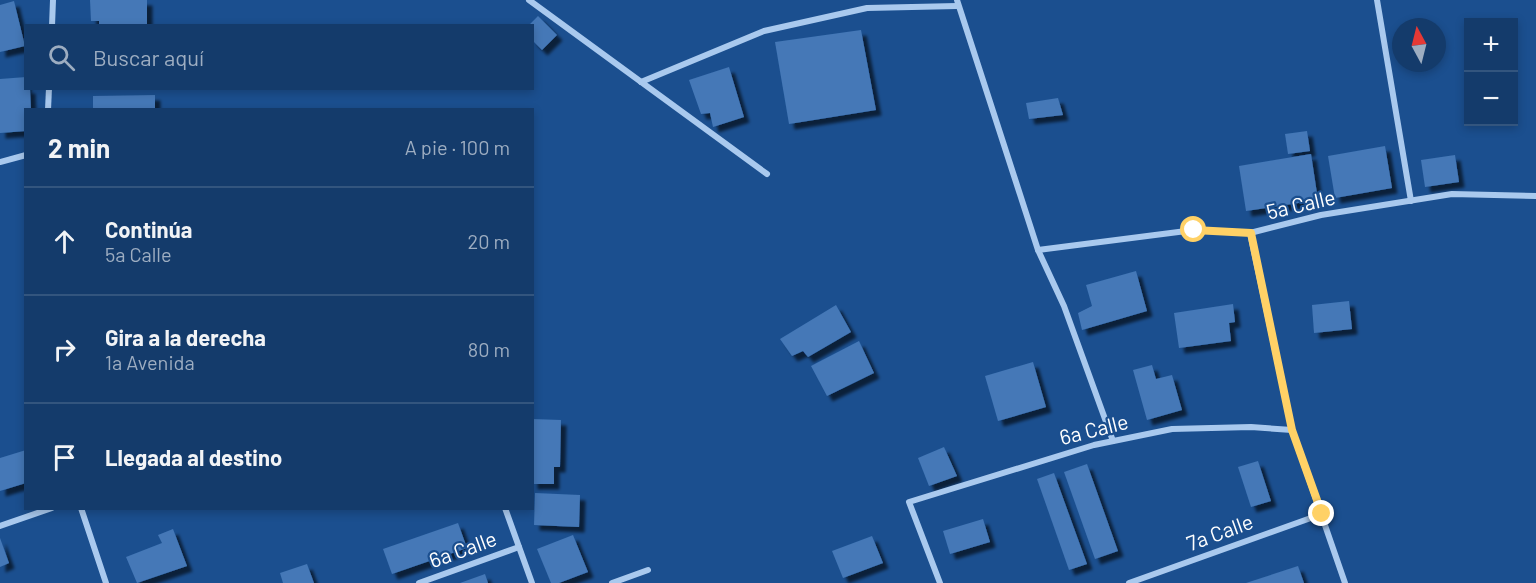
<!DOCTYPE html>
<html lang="es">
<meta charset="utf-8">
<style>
body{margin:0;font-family:Barlow,sans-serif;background:#214673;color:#f1f3f6}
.controls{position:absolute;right:18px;top:18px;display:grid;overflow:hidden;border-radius:0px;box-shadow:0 3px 9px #0003}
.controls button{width:54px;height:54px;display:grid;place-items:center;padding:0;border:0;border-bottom:2px solid #33557e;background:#143b6b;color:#f1f3f6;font:30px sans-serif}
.compass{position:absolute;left:1392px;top:18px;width:54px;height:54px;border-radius:50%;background:#143b6b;box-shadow:0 3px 9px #0003;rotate:353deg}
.stop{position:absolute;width:18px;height:18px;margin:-14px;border:4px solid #ffd166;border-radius:50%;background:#fff}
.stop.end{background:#ffd166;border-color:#fff;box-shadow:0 2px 6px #0008}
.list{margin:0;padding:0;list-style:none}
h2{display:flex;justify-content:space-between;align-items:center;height:78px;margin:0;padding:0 24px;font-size:26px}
h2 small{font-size:20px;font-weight:400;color:#9dadc1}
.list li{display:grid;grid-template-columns:39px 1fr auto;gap:18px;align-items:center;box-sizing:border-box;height:108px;padding:0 24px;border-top:2px solid #33557e}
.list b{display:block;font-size:22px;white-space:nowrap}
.list p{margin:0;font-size:20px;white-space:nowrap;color:#9dadc1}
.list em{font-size:20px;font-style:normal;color:#9dadc1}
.icon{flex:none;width:33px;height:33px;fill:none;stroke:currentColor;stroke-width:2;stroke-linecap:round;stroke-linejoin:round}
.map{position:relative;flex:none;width:1536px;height:583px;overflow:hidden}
.search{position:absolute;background:#143b6b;box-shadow:0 3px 9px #0003;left:24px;top:24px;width:510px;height:66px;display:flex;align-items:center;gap:15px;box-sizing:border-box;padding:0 21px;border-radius:0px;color:#9dadc1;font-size:22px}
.panel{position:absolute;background:#143b6b;box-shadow:0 3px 9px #0003;left:24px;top:108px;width:510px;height:402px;border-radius:0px}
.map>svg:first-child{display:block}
.building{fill:#4478b7;filter:url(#shadow)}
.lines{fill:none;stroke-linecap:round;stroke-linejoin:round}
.street{stroke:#a9c9ee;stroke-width:6}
.route{stroke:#ffd166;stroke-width:8}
.labels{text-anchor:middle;stroke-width:4.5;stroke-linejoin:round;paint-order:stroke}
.street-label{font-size:21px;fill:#fff;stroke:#1b4f8f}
</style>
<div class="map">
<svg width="1536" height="583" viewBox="0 0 1536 583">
<defs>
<filter id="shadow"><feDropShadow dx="5.5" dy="5.5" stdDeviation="1.5" flood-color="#0009"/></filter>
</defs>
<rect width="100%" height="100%" fill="#1b4f8f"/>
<g class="building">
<polygon points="90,0 147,0 147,26 99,26 99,21 91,21"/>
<polygon points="14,1 25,46 0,52 0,5"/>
<polygon points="538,16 557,35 542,50 532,40 532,26 528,26"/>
<polygon points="861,30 876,110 789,124 775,42"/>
<polygon points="729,67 744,117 713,127 710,113 701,114 689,80"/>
<polygon points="26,77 26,88 30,88 31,110 26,110 26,131 0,133 0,79"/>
<polygon points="155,95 155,110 93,110 93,96"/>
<polygon points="1058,98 1063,115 1029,119 1026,103"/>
<polygon points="1307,131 1310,151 1288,154 1285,134"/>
<polygon points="1385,146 1392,188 1335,198 1328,156"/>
<polygon points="1311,154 1318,200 1246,211 1239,166"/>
<polygon points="1455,155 1459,182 1425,187 1421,160"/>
<polygon points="1136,271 1147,311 1082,330 1078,313 1092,306 1086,285"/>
<polygon points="1349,301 1352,329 1314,333 1312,305"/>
<polygon points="1233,304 1235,322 1229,323 1231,341 1179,348 1174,313"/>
<polygon points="836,305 851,332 808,357 803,351 792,356 780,339"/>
<polygon points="859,341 874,373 827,396 811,366"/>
<polygon points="1033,362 1046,407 998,421 985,376"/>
<polygon points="1152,365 1156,379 1172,375 1182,410 1147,420 1133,370"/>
<polygon points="532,419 561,420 560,467 554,467 554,484 532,484"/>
<polygon points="944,447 957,476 929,486 918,458"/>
<polygon points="26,450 26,483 0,491 0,458"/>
<polygon points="1258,461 1271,501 1251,507 1238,467"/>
<polygon points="1087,464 1118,551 1095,559 1064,472"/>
<polygon points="1054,473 1087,564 1069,570 1037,479"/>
<polygon points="535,493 580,495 579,527 534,525"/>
<polygon points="983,519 990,542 950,554 943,531"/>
<polygon points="458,523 467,548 392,574 383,549"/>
<polygon points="173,529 187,566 137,583 126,557 162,543 158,535"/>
<polygon points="573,535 588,572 559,583 551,583 537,549"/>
<polygon points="872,536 883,563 843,578 832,551"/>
<polygon points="0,538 9,563 0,567"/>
<polygon points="307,564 314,583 283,583 280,573"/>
<polygon points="1298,566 1304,583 1246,583"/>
<polygon points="485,574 488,583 460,583"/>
</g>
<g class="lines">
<g class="street">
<polyline points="529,0 767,174"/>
<polyline points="957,0 1038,250 1064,306 1113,441"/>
<polyline points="1377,0 1411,201"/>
<polyline points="52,26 53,0"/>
<polyline points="641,82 764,31 867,8 957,6"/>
<polyline points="48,110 49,88"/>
<polyline points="0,162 26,155"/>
<polyline points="1250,233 1292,430 1345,583"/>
<polyline points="1038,250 1194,230 1250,233 1321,215 1452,194 1536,196"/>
<polyline points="81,508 106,583"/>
<polyline points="505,508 532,583"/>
<polyline points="0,526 52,508"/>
<polyline points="419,583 519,547"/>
<polyline points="612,583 648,570"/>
<polyline points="940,583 909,502 1094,445 1172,429 1251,427 1292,430"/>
<polyline points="1129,583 1322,514"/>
</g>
</g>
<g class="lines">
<polyline class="route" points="1194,230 1251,233 1292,430 1322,514"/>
</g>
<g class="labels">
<g class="street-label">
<text transform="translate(1301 205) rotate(-13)" y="7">5a Calle</text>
<text transform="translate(1094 430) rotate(-14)" y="7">6a Calle</text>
<text transform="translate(1220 533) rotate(-20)" y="7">7a Calle</text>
<text transform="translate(463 550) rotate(-20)" y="7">6a Calle</text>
</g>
</g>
</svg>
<div class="controls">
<button>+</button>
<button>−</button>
</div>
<svg class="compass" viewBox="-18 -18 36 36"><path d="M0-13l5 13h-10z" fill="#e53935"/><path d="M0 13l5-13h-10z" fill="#9dadc1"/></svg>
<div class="stop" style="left:1194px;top:230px"></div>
<div class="stop end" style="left:1322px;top:514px"></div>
<div class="search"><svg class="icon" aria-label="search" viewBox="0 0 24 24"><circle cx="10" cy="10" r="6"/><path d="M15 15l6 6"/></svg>Buscar aquí</div>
<section class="panel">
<h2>2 min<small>A pie · 100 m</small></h2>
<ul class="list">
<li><svg class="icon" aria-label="ahead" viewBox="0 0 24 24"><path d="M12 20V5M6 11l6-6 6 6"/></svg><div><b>Continúa</b><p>5a Calle</p></div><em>20 m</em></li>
<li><svg class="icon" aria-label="right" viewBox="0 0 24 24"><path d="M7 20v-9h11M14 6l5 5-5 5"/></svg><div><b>Gira a la derecha</b><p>1a Avenida</p></div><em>80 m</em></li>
<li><svg class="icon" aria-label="arrive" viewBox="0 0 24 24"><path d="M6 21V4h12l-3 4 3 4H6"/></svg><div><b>Llegada al destino</b></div></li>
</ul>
</section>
</div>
